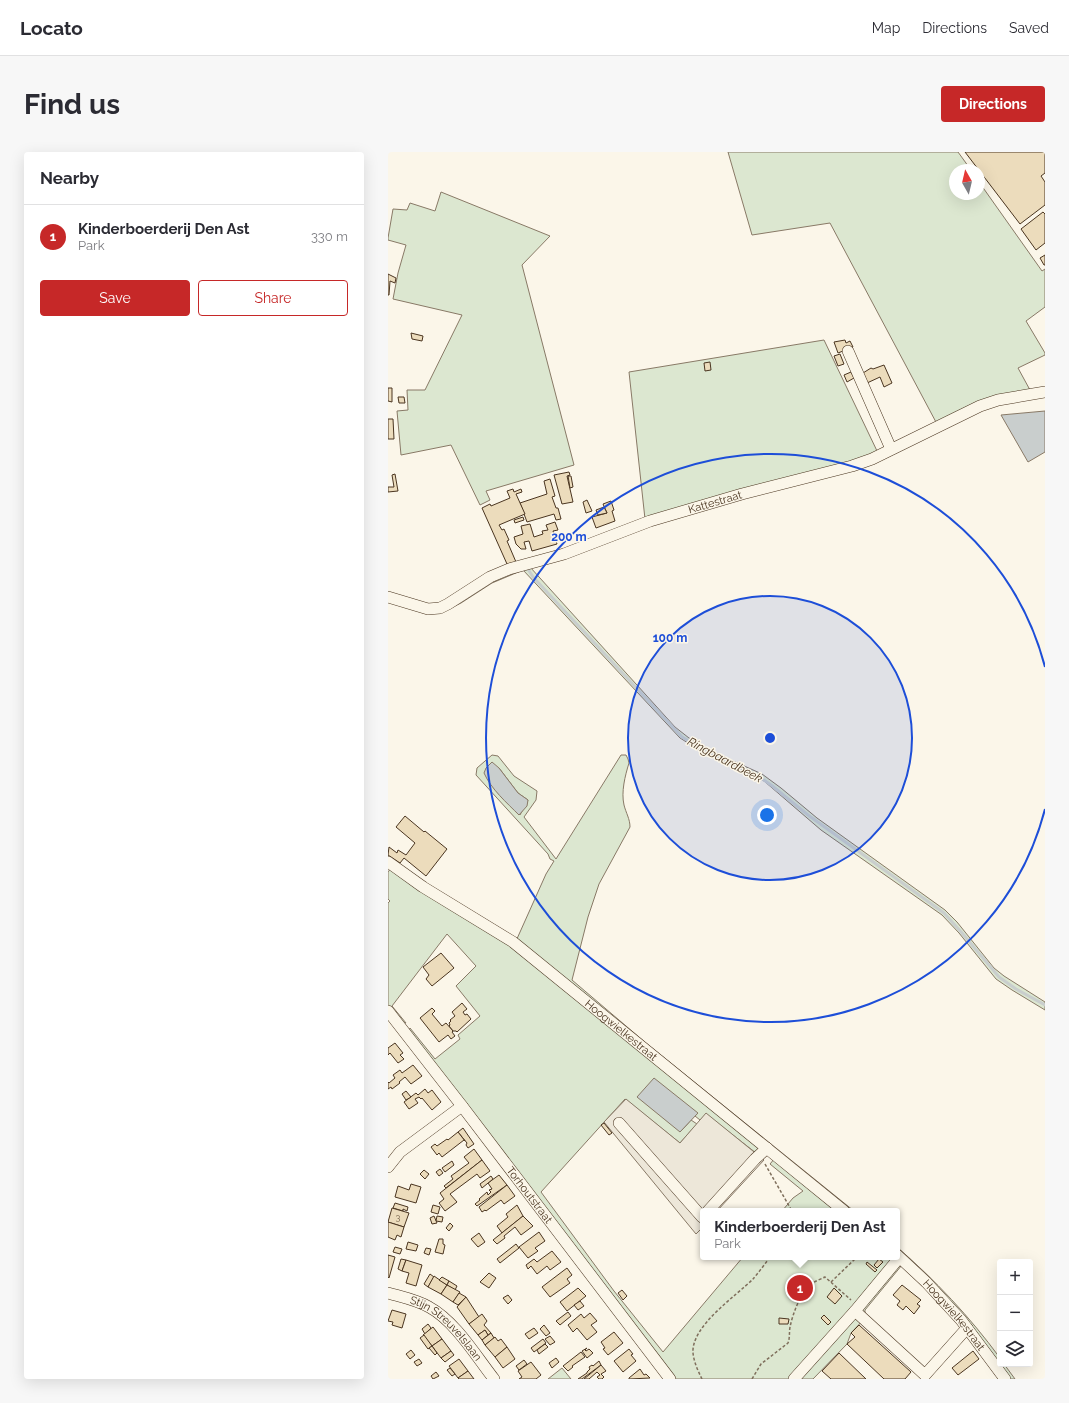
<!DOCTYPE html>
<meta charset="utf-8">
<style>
body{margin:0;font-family:Raleway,sans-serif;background:#f7f7f7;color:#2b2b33}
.controls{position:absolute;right:12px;bottom:12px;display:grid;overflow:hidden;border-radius:4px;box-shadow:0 4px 16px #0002}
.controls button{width:36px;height:36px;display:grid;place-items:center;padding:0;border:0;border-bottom:1px solid #e1e1e2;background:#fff;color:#2b2b33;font:20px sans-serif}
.compass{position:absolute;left:561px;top:12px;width:36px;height:36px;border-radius:50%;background:#fff;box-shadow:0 4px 16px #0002;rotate:352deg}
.you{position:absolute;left:379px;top:663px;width:14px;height:14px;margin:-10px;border:3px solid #fff;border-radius:50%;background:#1a73e8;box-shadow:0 0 0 6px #1a73e833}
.badge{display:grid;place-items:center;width:26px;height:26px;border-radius:50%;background:#c62828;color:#fff;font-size:13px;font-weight:700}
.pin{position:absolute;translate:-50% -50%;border:2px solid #fff;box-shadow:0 1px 4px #0006}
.popup{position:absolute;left:312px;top:1056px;width:200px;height:52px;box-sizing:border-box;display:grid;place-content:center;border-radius:4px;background:#fff;filter:drop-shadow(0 1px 3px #0005);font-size:13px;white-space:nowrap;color:#7c7c81}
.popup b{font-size:15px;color:#2b2b33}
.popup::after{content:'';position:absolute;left:50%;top:100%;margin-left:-8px;border:8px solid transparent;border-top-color:#fff}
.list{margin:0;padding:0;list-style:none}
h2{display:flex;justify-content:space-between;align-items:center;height:52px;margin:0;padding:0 16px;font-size:17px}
h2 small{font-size:13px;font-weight:400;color:#7c7c81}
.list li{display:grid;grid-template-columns:26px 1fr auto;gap:12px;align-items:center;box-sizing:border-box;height:64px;padding:0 16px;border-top:1px solid #e1e1e2}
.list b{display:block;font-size:15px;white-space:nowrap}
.list p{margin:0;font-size:13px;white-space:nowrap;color:#7c7c81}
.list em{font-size:13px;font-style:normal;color:#7c7c81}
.actions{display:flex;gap:8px;padding:12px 16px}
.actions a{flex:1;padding:9px 0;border:1px solid #c62828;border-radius:4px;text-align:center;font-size:14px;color:#c62828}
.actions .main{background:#c62828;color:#fff}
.icon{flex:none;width:22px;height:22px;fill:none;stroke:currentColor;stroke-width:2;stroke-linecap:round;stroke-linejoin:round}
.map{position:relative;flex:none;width:657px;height:1227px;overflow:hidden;border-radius:4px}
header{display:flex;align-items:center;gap:24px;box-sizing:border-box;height:56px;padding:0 20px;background:#fff;border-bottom:1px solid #e1e1e2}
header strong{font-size:19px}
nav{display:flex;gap:22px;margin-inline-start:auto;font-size:14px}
.intro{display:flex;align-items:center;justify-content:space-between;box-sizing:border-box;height:96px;padding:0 24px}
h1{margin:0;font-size:28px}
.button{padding:10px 18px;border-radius:4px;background:#c62828;color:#fff;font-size:14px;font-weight:700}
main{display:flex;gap:24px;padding:0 24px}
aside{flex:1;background:#fff;border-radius:4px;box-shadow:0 4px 16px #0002}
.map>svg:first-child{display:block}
.green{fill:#dce7d0;stroke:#887966;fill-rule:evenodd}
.parking{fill:#ede7d9;stroke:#887966}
.water{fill:#c9cecd;stroke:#887966}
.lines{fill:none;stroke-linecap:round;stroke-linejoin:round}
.stream{stroke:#c9cecd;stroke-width:3}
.building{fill:#ecdcbc;stroke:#4a3520}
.minor-casing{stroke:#4a3520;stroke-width:12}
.path{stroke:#7f6f5c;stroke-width:1.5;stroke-dasharray:3 2;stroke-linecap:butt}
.minor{stroke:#fbf6e9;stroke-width:11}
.ring{fill:none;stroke:#1d4ed8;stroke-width:2}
.labels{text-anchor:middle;stroke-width:3;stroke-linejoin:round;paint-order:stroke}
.number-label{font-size:9px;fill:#725f47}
.street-label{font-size:11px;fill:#4a3520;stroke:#fbf6e9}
.water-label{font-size:12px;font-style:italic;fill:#4a3520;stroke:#fbf6e9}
.centre{fill:#1d4ed8;stroke:#fbf6e9;stroke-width:2}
.ring-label{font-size:12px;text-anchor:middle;font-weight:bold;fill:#1d4ed8;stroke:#fbf6e9;stroke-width:3;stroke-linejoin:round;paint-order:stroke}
</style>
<header>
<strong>Locato</strong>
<nav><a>Map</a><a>Directions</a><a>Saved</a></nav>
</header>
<div class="intro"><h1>Find us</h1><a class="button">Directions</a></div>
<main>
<aside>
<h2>Nearby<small></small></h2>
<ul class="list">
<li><span class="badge">1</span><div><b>Kinderboerderij Den Ast</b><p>Park</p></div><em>330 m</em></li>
</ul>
<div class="actions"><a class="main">Save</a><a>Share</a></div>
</aside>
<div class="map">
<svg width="657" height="1227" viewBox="0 0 657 1227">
<rect width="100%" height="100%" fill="#fbf6e9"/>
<g class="green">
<polygon points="340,0 570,0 583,18 567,18 567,42 591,42 591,30 654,119 657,117 657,155 638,169 657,201 657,203 630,216 642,238 549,272 442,71 364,83"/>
<polygon points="53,40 162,84 134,113 186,313 98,339 102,348 92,353 63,293 13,303 9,259 20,258 19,238 37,238 74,163 5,147 10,121 18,93 0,88 0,86 5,57 19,58 22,51 47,59"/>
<polygon points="436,188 490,301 479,305 257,367 241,220"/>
<polygon points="142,415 287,575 301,586 323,599 374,622 393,636 429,666 557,758 569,770 606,816 616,824 657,850 657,858 624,838 608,827 571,781 554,763 433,678 376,629 345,613 316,601 292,586 135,418 104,431 73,451 61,457 103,428"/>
<path d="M104,603L110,604L126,624L149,639L148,648L136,665L168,707L233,603H238L240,607L241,611C237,624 233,640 236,653C238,661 242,667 242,675L211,732L200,765L184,828L258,891L466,1059H460L128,789L158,722L166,709L162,707L160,702L88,623L89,616ZM111,616L130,641L140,648L132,663L120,651Z"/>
<polygon points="3,716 115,787 372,995 368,1001 318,962 312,968 307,964 309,961 292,980 303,968 309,972 292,991 237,947 153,1040 226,1139 275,1200 355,1105 505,1105 514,1113 477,1158 477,1166 463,1181 459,1192 425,1227 288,1227 21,879 22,876 47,907 72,887 70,883 92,864 68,834 88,814 59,782 4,854 18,871 14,871 0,856 0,751 2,749 0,747 0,720"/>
<polygon points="387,1006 451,1059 394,1059 405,1046 415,1039 382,1012"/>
<path d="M509,1095C547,1128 582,1165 612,1206V1212H616L627,1227H621L509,1100Z"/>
<polygon points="174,1216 183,1227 160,1227"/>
</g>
<polygon class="parking" points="238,947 292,991 318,961 376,1008 329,1059 315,1059 315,1075 308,1082 216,970"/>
<g class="water">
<polygon points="657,259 657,300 640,310 613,263"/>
<path d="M104,610L111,616L130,641L140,648L139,654L131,663C119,651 103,637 96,621L98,616Z"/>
<polygon points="266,926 310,961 292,980 249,945"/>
</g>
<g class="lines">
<polyline class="stream" points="138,414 145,425 294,585 319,600 370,624 383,633 420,663 556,761 574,781 611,825 628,837 657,853"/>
</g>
<g class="building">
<polygon points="577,0 657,0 657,21 653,24 657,30 657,53 632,72"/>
<polygon points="655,60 657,62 657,91 648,98 633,77"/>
<polygon points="657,103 657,113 656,113 652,106"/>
<polygon points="0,122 8,126 7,131 2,129 1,143 0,143"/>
<polygon points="23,181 35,184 34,189 24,187"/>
<polygon points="457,188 458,191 462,189 465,195 450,201 446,190"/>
<polygon points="452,202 456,212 450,214 446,204"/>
<polygon points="322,210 323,218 317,219 316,211"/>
<polygon points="496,213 504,231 496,235 492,225 479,231 475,221 483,216 485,217"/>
<polygon points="463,220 466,226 459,230 456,223"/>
<polygon points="0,236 4,236 4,250 0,249"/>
<polygon points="10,245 16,245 17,251 11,251"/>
<polygon points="0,267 5,267 6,287 0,287"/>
<polygon points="181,320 182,323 179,324 185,350 174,352 166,323"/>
<polygon points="7,322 10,339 0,340 0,335 6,335 4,323"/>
<polygon points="180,324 183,324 185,335 182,336"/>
<polygon points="162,327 167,344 164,345 168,356 170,356 173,367 168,368 166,362 139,370 132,351 159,342 156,329"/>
<polygon points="125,337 126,340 133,337 134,340 128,342 137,362 111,373 114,378 116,377 121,388 119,389 128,410 119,412 94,356 102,352 103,354 122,346 119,339"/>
<polygon points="199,348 204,359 198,361 195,350"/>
<polygon points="223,349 226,358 224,359 227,369 208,376 204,365 219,361 215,352"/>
<polygon points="216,355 219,361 210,363 208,358"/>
<polygon points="135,365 136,368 127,371 126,368"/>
<polygon points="167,370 170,378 165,379 169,392 144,399 141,389 136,390 138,397 133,397 128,392 126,385 135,382 133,374 142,372 146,385 155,382 154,379 160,378 158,373"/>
<polygon points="17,664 36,680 37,679 59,697 38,724 16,706 12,711 0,703 1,695 9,701 10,698 18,703 27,691 8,675"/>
<polygon points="53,801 66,816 44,834 38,827 41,823 35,815"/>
<polygon points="74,851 79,857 75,860 77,863 79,862 83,867 69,880 68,879 65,879 61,874 62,873 61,871 63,869 62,868 67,864 64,860"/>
<polygon points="44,856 47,859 44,862 54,874 58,871 65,879 64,880 67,884 63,887 60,883 51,890 32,866"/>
<polygon points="7,891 15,901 12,903 16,907 10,911 2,901 0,903 0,896"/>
<polygon points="25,913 34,924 23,932 17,925 11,930 12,931 4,937 3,935 0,937 0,930 1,931 7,926 5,923 12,918 14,921"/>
<polygon points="37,937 40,941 44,938 53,950 44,958 34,946 33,947 31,945 27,947 30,951 21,957 16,950 28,941 30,943"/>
<polygon points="18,939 23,945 18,948 14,942"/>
<polygon points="216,971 224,981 221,983 213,973"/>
<polygon points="75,976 86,992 80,996 78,993 79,991 70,980"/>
<polygon points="70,980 77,989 76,988 54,1005 51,1001 49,1003 43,995 47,992 49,994 59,987 60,988"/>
<polygon points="86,997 94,1008 58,1036 56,1034 65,1027 63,1024 81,1011 76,1005"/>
<polygon points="94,1008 102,1019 92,1026 89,1022 62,1042 69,1050 57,1059 51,1051 56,1047 52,1041"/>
<polygon points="64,1009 66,1013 57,1020 54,1016"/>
<polygon points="52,1017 55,1021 51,1024 48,1020"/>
<polygon points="36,1018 41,1022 37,1027 32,1022"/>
<polygon points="111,1023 119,1033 89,1054 87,1052 92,1048 91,1047 99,1040 100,1043 103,1040 101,1038 104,1037 100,1031"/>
<polygon points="103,1024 105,1027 94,1036 92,1032"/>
<polygon points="23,1032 33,1035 28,1051 7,1045 10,1034 21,1038"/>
<polygon points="119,1033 127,1044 116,1052 113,1048 98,1059 97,1058 94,1060 91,1055"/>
<polygon points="7,1051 20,1055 19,1059 15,1057 15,1059 5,1056"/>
<polygon points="45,1053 52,1055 50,1062 43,1060"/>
<polygon points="129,1053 135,1064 114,1081 109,1074 120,1065 118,1062"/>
<polygon points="4,1056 21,1061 16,1075 0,1070"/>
<polygon points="46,1064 49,1071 44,1072 42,1066"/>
<polygon points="49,1064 55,1065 54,1070 48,1069"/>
<polygon points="135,1064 145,1074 133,1083 127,1075 116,1084 117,1086 109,1092 105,1088"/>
<polygon points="0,1070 16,1075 13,1085 9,1083 7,1088 0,1085"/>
<polygon points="62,1071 65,1074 61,1079 58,1076"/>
<polygon points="151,1080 157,1089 147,1096 150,1099 140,1106 131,1095"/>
<polygon points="91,1081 97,1090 90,1095 83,1087"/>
<polygon points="51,1087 55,1087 55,1092 57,1093 55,1102 47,1100"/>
<polygon points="20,1090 30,1093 28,1099 18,1097"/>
<polygon points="128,1092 131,1096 112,1111 109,1107"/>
<polygon points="7,1095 14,1097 12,1102 5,1100"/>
<polygon points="38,1096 43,1097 41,1103 36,1101"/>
<polygon points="164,1099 173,1110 162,1118 159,1114 149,1122 143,1114 140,1117 138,1113 146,1107 149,1110"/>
<polygon points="0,1103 7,1105 1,1126 0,1125"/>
<polygon points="13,1107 18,1108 14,1119 10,1117"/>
<polygon points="491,1107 495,1110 489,1116 486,1113"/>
<polygon points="18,1108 34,1113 28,1134 18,1131 21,1121 14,1119"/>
<polygon points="479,1110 489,1118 487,1120 478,1112"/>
<polygon points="179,1116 184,1123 179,1127 182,1131 162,1145 154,1135"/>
<polygon points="101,1121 108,1126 101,1136 92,1130"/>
<polygon points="42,1122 46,1125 40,1135 36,1132"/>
<polygon points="46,1124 59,1133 53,1142 40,1135"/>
<polygon points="54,1125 61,1129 59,1133 51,1128"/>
<polygon points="61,1129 69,1134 67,1138 59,1133"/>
<polygon points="59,1133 72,1140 65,1150 53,1142"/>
<polygon points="514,1133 533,1148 529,1152 532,1154 526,1162 518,1154 515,1158 509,1153 512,1149 505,1143"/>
<polygon points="190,1136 198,1144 179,1159 172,1150"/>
<polygon points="446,1136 454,1144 447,1152 439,1145"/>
<polygon points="234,1138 239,1144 235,1148 230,1141"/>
<polygon points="71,1141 78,1145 70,1153 65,1150"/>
<polygon points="120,1143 124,1148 120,1152 115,1146"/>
<polygon points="78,1145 91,1165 81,1172 69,1155"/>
<polygon points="192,1149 196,1154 190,1158 186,1153"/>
<polygon points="4,1158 18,1162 14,1176 4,1173 5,1170 0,1169"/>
<polygon points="180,1160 183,1164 172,1173 168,1169"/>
<polygon points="202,1161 209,1169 203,1173 209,1180 199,1188 189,1176 185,1180 180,1173 193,1162 196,1166"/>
<polygon points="94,1162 99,1169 96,1173 103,1181 100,1183 97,1178 90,1183 81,1172"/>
<polygon points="436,1163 443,1170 440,1173 433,1166"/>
<polygon points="391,1166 401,1167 400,1172 391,1172"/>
<polygon points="40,1172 43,1176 37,1182 34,1177"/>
<polygon points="156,1173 162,1181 158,1184 152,1177"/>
<polygon points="471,1173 523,1220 517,1227 496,1227 459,1192 467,1185 463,1181"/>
<polygon points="45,1175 54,1187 44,1194 35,1183"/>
<polygon points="146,1176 150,1181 141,1187 137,1182"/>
<polygon points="97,1178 100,1183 94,1188 90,1183"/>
<polygon points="226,1180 235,1191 220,1203 215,1197 217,1196 213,1190"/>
<polygon points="103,1181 106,1186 97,1193 94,1188"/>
<polygon points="36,1183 44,1194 40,1197 32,1186"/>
<polygon points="162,1184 167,1190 162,1193 157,1187"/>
<polygon points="107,1185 110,1189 113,1187 119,1195 107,1205 97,1193"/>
<polygon points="54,1187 63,1199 53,1206 44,1194"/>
<polygon points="155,1187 158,1191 146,1200 143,1196"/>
<polygon points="157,1192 160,1195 151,1202 149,1198"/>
<polygon points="44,1194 49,1201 47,1203 41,1196"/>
<polygon points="119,1195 127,1207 115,1216 107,1205"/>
<polygon points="199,1196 197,1198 198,1199 201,1197 205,1201 199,1206 194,1199"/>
<polygon points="241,1197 245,1202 243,1203 248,1209 235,1220 226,1209"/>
<polygon points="23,1198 27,1203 22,1207 18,1202"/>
<polygon points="63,1199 66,1203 57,1210 53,1206"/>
<polygon points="585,1199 591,1207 570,1223 564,1216"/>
<polygon points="193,1200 197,1205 184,1214 185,1215 180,1219 175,1214"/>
<polygon points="451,1201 478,1227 443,1227 434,1219"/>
<polygon points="168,1206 171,1210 164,1216 161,1211"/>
<polygon points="31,1207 34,1211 29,1214 26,1210"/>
<polygon points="71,1207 80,1219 70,1226 61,1214"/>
<polygon points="136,1208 139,1212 131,1218 128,1214"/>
<polygon points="211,1209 213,1213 194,1227 190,1227 199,1221 199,1220 202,1217 201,1215 204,1213 205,1214"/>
<polygon points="143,1210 153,1223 148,1227 131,1227 134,1225 130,1219"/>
<polygon points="213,1213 218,1219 213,1222 216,1225 214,1227 211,1227 209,1225 212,1223 209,1220 201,1227 196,1227"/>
<polygon points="62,1216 67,1222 64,1224 59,1218"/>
<polygon points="252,1217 256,1223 258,1222 262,1226 241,1227 241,1226"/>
<polygon points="80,1219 86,1227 71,1227 70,1226"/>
<polygon points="48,1220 51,1224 45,1227 43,1224"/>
</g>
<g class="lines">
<g class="minor-casing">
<g id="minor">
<polyline points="460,199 503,297"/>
<path id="s1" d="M0,445L40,457L52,456L60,452L102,425L121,417L176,402L262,369L354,342L464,314L484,307L592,254L610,248L657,240"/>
<path id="s2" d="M0,710L35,735L125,790L456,1059"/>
<path id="s3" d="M0,859L74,954L282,1227"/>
<polyline points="231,971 314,1065 315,1064"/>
<polyline points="0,1015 12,1000 74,954"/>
<polyline points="320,1059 367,1007 379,996"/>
<path id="s4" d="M509,1103L538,1130L573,1168L617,1227"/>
<polyline points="511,1106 467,1159 537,1223 579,1176"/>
<path id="s5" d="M0,1141C14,1145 29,1148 41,1155C67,1169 88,1204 106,1227"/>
<polyline points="406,1227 467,1159"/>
</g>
</g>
<g class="path">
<polyline points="377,1012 404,1059"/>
<polyline points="443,1130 469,1105"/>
<path d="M314,1227C310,1219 306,1210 305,1201C303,1174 348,1144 365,1127C371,1120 377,1112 382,1105"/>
<path d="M364,1227L373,1212L400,1191C402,1186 401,1181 402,1175C405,1161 412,1142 423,1132C427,1129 433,1127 437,1125L463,1148"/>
</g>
<use href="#minor" class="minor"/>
</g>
<circle cx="382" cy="586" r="142" fill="#1d4ed8" fill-opacity=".12"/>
<g class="ring">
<circle cx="382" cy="586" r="142"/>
<path d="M657 657A284 284 0 1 1 657 515"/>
</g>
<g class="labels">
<g class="number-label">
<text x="10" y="1068">3</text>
</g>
<g class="street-label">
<text dy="4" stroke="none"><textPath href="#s1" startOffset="350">Kattestraat</textPath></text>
<text dy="4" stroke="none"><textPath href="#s2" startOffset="288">Hoogwielkestraat</textPath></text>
<text dy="4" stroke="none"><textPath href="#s3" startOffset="232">Torhoutstraat</textPath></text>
<text dy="4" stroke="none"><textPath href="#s4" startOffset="83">Hoogwielkestraat</textPath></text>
<text dy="4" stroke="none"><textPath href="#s5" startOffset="70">Stijn Streuvelslaan</textPath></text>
</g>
<g class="water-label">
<text transform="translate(337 608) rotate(28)" y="4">Ringbaardbeek</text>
</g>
</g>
<circle cx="382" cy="586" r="6" class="centre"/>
<g class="ring-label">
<text x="181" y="389">200 m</text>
<text x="282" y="490">100 m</text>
</g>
</svg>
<div class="controls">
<button>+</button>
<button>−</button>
<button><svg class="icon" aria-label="layers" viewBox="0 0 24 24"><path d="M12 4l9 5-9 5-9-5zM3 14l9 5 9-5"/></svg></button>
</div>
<svg class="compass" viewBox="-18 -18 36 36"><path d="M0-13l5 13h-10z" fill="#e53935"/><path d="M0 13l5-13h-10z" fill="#7c7c81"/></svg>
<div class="you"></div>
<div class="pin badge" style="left:412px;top:1136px">1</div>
<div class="popup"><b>Kinderboerderij Den Ast</b>Park</div>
</div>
</main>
